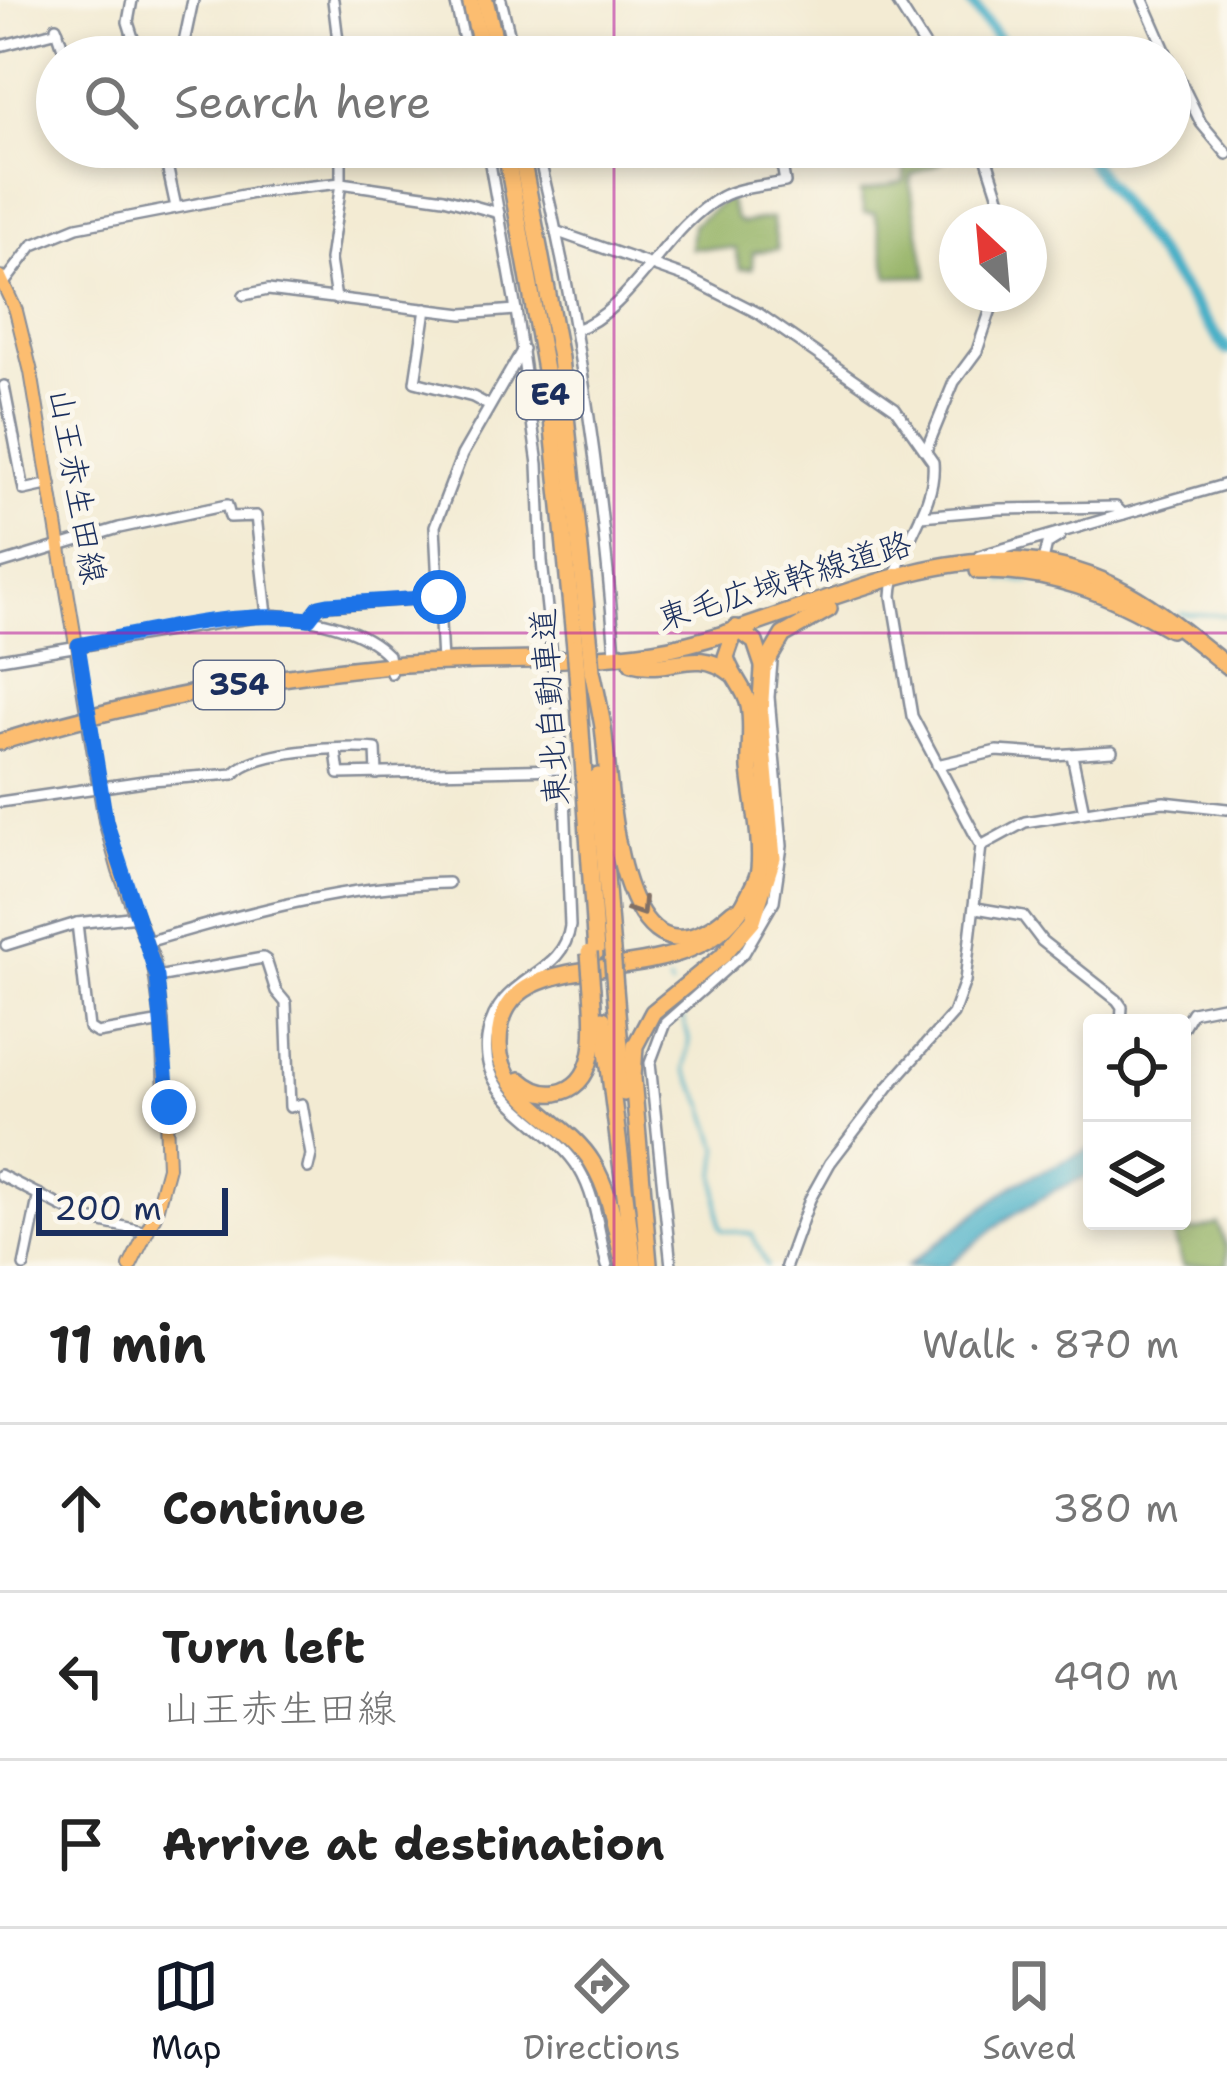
<!DOCTYPE html>
<meta charset="utf-8">
<style>
body{margin:0;font-family:"Shantell Sans","Klee One",sans-serif;background:#f2f2f2;color:#222}
.controls{position:absolute;right:36px;bottom:36px;display:grid;overflow:hidden;border-radius:12px;box-shadow:0 6px 18px #0003}
.controls button{width:108px;height:108px;display:grid;place-items:center;padding:0;border:0;border-bottom:3px solid #e0e0e0;background:#fff;color:#222;font:60px sans-serif}
.compass{position:absolute;left:939px;top:204px;width:108px;height:108px;border-radius:50%;background:#fff;box-shadow:0 6px 18px #0003;rotate:334deg}
.scale{position:absolute;left:36px;bottom:30px;width:192px;box-sizing:border-box;padding-left:12px;border:6px solid #1b2f5e;border-top:0;font-size:33px;line-height:42px;white-space:nowrap;color:#1b2f5e;-webkit-text-stroke:9px #fbf7ec;paint-order:stroke}
.stop{position:absolute;width:36px;height:36px;margin:-27px;border:9px solid #1a73e8;border-radius:50%;background:#fff}
.stop.end{background:#1a73e8;border-color:#fff;box-shadow:0 3px 12px #0008}
.list{margin:0;padding:0;list-style:none}
h2{display:flex;justify-content:space-between;align-items:center;height:156px;margin:0;padding:0 48px;font-size:51px}
h2 small{font-size:39px;font-weight:400;color:#767676}
.list li{display:grid;grid-template-columns:78px 1fr auto;gap:36px;align-items:center;box-sizing:border-box;height:168px;padding:0 48px;border-top:3px solid #e0e0e0}
.list b{display:block;font-size:45px;white-space:nowrap}
.list p{margin:0;font-size:39px;white-space:nowrap;color:#767676}
.list em{font-size:39px;font-style:normal;color:#767676}
.icon{flex:none;width:66px;height:66px;fill:none;stroke:currentColor;stroke-width:2;stroke-linecap:round;stroke-linejoin:round}
.map{position:relative;flex:none;width:1227px;height:1266px;overflow:hidden}
.search{position:absolute;background:#fff;box-shadow:0 6px 18px #0003;left:36px;right:36px;top:36px;height:132px;display:flex;align-items:center;gap:30px;box-sizing:border-box;padding:0 42px;border-radius:66px;color:#767676;font-size:45px}
.sheet{height:660px;background:#fff}
nav{display:flex;justify-content:space-around;align-items:center;box-sizing:border-box;height:168px;border-top:3px solid #e0e0e0;background:#fff;font-size:33px;color:#767676}
nav a{display:grid;justify-items:center;gap:6px}
nav .on{color:#111827}
.map>svg:first-child{display:block}
.forest{fill:#95b366;stroke:#587162;stroke-width:3}
.water{fill:#48b0c7;stroke:#327092;stroke-width:3}
.lines{fill:none;stroke-linecap:round;stroke-linejoin:round}
.stream{stroke:#48b0c7;stroke-width:3}
.river{stroke:#48b0c7;stroke-width:12}
.minor-casing{stroke:#878d98;stroke-width:14}
.major-casing{stroke:#878d98;stroke-width:16}
.highway-casing{stroke:#878d98;stroke-width:20}
.minor{stroke:#fff;stroke-width:9}
.major{stroke:#fcbd6f;stroke-width:12}
.highway{stroke:#fcbd6f;stroke-width:15}
.highway-bridge-casing{stroke:#878d98;stroke-width:20;stroke-linecap:butt}
.highway-bridge{stroke:#fcbd6f;stroke-width:15}
.oneway{stroke:#806f66}
.route{stroke:#1a73e8;stroke-width:15}
.grid{fill:none;stroke:#b5179e;stroke-width:3;stroke-opacity:0.55}
.labels{text-anchor:middle;stroke-width:10;stroke-linejoin:round;paint-order:stroke}
.shield{fill:#fbf7ec;stroke:#5e6b89;stroke-width:3}
.shield-label{font-size:30px;font-weight:bold;fill:#1b2f5e}
.street-label{font-size:33px;fill:#1b2f5e;stroke:#fbf7ec}
</style>
<div class="map">
<svg width="1227" height="1266" viewBox="0 0 1227 1266">
<rect width="100%" height="100%" fill="#fbf7ec"/>
<filter id="ink" filterUnits="userSpaceOnUse"><feTurbulence type="fractalNoise" baseFrequency=".00833" numOctaves="2"/><feDisplacementMap in="SourceGraphic" scale="24" xChannelSelector="R" yChannelSelector="G"/><feConvolveMatrix kernelMatrix="1 2 1 2 8 2 1 2 1" color-interpolation-filters="sRGB"/></filter>
<filter id="wash" filterUnits="userSpaceOnUse"><feTurbulence type="fractalNoise" baseFrequency=".004" numOctaves="4" result="noise"/><feDisplacementMap in="SourceGraphic" scale="48" xChannelSelector="R" yChannelSelector="G"/><feGaussianBlur stdDeviation="2.7" result="paint"/><feColorMatrix in="noise" values="0 0 0 0 0 0 0 0 0 0 0 0 0 0 0 0 0 1.4 0 .05"/><feComposite in="paint" operator="in"/></filter>
<g filter="url(#wash)">
<rect width="100%" height="100%" fill="#f3ebd3"/>
<g class="forest">
<polygon points="939,147 942,162 912,175 910,183 927,276 889,277 875,213 864,213 860,192 904,181 905,155"/>
<polygon points="728,197 736,219 742,223 772,218 778,249 753,252 752,268 740,269 736,249 691,248 693,225"/>
<polygon points="1218,1224 1227,1248 1227,1266 1183,1266 1174,1236"/>
</g>
<polygon class="water" points="1092,1148 1092,1174 1057,1189 1006,1219 947,1266 907,1266 1015,1184"/>
<g class="lines">
<g class="stream">
<polyline points="1003,580 1031,582"/>
<polyline points="1064,588 1065,593 1086,599"/>
<polyline points="1090,600 1106,604"/>
<polyline points="1181,614 1227,615"/>
<polyline points="1141,621 1153,629"/>
<polyline points="669,982 671,987"/>
<polyline points="682,1016 689,1039 685,1069 705,1106 719,1149 716,1175 720,1226 722,1230 752,1234 767,1266"/>
</g>
<g class="river">
<polyline points="969,0 1012,57"/>
<polyline points="1079,147 1227,350"/>
</g>
</g>
</g>
<g filter="url(#ink)">
<g class="lines">
<g class="minor-casing">
<g id="minor">
<polyline points="132,0 128,22 139,57"/>
<polyline points="333,0 340,57"/>
<polyline points="455,0 468,57"/>
<polyline points="501,0 515,57"/>
<polyline points="896,0 932,57"/>
<polyline points="1143,0 1168,57"/>
<polyline points="56,27 66,57"/>
<polyline points="0,46 58,31"/>
<polyline points="173,57 182,52 193,0"/>
<polyline points="1170,60 1201,123 1227,154"/>
<polyline points="163,147 176,207"/>
<path d="M487,147L516,310L538,464L542,561L564,769L570,926C563,980 496,973 487,1039C479,1103 552,1123 579,1169C596,1197 599,1234 607,1266"/>
<path d="M537,147C577,312 602,484 615,653"/>
<polyline points="983,147 1007,222"/>
<path d="M558,232L691,279L758,313L895,408L933,462C937,510 894,549 892,596L912,716L981,846L965,981L953,1014L889,1086L830,1163L810,1199L786,1266"/>
<polyline points="2,286 33,245 77,227 259,192 341,183 444,198 499,213"/>
<polyline points="244,295 268,290 463,314 516,310"/>
<polyline points="336,299 330,260 341,183 341,147"/>
<polyline points="426,309 415,382 473,397 488,405"/>
<path d="M575,330C631,312 666,226 721,197C739,187 765,186 785,182L780,153L799,147"/>
<polyline points="4,386 24,490 51,484"/>
<polyline points="927,448 954,382 977,351 996,294"/>
<polyline points="921,516 1000,509 1116,507 1123,514"/>
<polyline points="979,556 1227,484"/>
<polyline points="0,564 119,528 227,505 230,517 256,516 267,615"/>
<polyline points="1042,565 1047,544 1060,536"/>
<polyline points="309,619 319,606 328,605 439,597"/>
<path d="M0,659L267,615C306,617 359,625 388,655L391,673"/>
<polyline points="442,662 435,526 462,455 523,349"/>
<polyline points="336,751 339,774 564,769"/>
<polyline points="1072,755 1084,812"/>
<polyline points="937,765 997,751 1054,755 1112,751"/>
<path d="M0,802L151,780L234,774C253,750 345,746 376,749L377,774"/>
<polyline points="981,846 1025,822 1117,807 1164,802 1227,809"/>
<polyline points="976,908 1023,916 1042,941 1117,1000 1122,1007 1121,1023"/>
<polyline points="77,923 89,1028 97,1033 162,1022"/>
<path d="M147,942C244,913 347,885 448,883"/>
<polyline points="6,945 77,923 137,916"/>
<polyline points="157,977 263,958 266,960 276,991 286,1003 290,1107 302,1104 311,1155 308,1168"/>
<polyline points="1182,1029 1192,1012 1227,1005"/>
<polyline points="0,1175 84,1218 147,1232"/>
<polyline points="24,1266 39,1194"/>
<polyline points="671,1266 650,1063 665,1023 744,953 774,901 782,846 769,697 772,662"/>
</g>
</g>
<g class="major-casing">
<polyline id="major" points="0,277 16,311 31,372 105,821 119,871 153,959 162,1022 168,1167 155,1215 130,1266"/>
</g>
<g class="highway-casing">
<g id="highway">
<polyline points="470,0 484,57"/>
<polyline points="485,0 499,57"/>
<polyline points="505,147 550,398 575,647"/>
<polyline points="520,147 560,358 590,646"/>
<path d="M978,571C1049,569 1109,593 1170,629"/>
<polyline points="736,628 755,642 763,666"/>
<path d="M632,663C671,674 694,645 731,673"/>
<path d="M592,671C596,690 600,708 603,727C611,788 616,1016 733,911"/>
<polyline points="577,672 596,952"/>
<path d="M0,742C127,703 258,677 391,665C475,658 572,664 654,651C774,631 899,552 1022,561C1111,568 1161,613 1227,666"/>
<polyline points="598,776 612,951"/>
<polyline points="615,988 624,1093"/>
<polyline points="603,1019 634,1266"/>
<path d="M520,1080C530,1089 541,1095 556,1093C602,1085 594,1023 592,990"/>
<polyline points="649,1264 633,1078 635,1046 653,1012 722,956 753,920 773,858 760,715 763,669 783,635 829,609"/>
<path d="M624,1266C616,1231 611,1193 592,1162C567,1120 499,1098 499,1044C498,923 697,1011 749,894C753,886 758,878 759,869C762,837 753,801 750,769C749,749 753,726 749,706C745,687 730,675 726,657L736,628"/>
</g>
</g>
<use href="#minor" class="minor"/>
<use href="#major" class="major"/>
<use href="#highway" class="highway"/>
<g class="highway-bridge-casing">
<g id="highway-bridge">
<polyline points="590,646 592,671"/>
<polyline points="575,647 577,672"/>
<polyline points="612,951 615,988"/>
<polyline points="589,953 592,990"/>
</g>
</g>
<use href="#highway-bridge" class="highway-bridge"/>
</g>
<defs><path id="oneway-chevron" d="M-2-3.5L2.5 0L-2 3.5" fill="none" stroke-width="1.6" stroke-linecap="round" stroke-linejoin="round" transform="scale(3)"/></defs>
<use class="oneway" href="#oneway-chevron" transform="translate(639 908) rotate(57)"/>
</g>
<g class="lines" filter="url(#ink)">
<path class="route" d="M169,1107L157,977L106,821L78,645C154,631 232,610 309,619L319,606L328,604L439,597"/>
</g>
<path class="grid" d="M614,0V57M614,147V1266M0,633H1227"/>
<g class="labels">
<g class="shield">
<rect x="517" y="371" width="66" height="48" rx="9"/>
<rect x="194" y="661" width="90" height="48" rx="9"/>
</g>
<g class="shield-label">
<text x="550" y="405">E4</text>
<text x="239" y="695">354</text>
</g>
<g class="street-label">
<text transform="translate(78 486) rotate(80)" y="12">山王赤生田線</text>
<text transform="translate(784 580) rotate(-17)" y="12">東毛広域幹線道路</text>
<text transform="translate(549 707) rotate(-94)" y="12">東北自動車道</text>
</g>
</g>
</svg>
<div class="controls">
<button><svg class="icon" aria-label="locate" viewBox="0 0 24 24"><circle cx="12" cy="12" r="6"/><path d="M12 2v4M12 18v4M2 12h4M18 12h4"/></svg></button>
<button><svg class="icon" aria-label="layers" viewBox="0 0 24 24"><path d="M12 4l9 5-9 5-9-5zM3 14l9 5 9-5"/></svg></button>
</div>
<svg class="compass" viewBox="-18 -18 36 36"><path d="M0-13l5 13h-10z" fill="#e53935"/><path d="M0 13l5-13h-10z" fill="#767676"/></svg>
<div class="scale">200 m</div>
<div class="stop" style="left:439px;top:597px"></div>
<div class="stop end" style="left:169px;top:1107px"></div>
<div class="search"><svg class="icon" aria-label="search" viewBox="0 0 24 24"><circle cx="10" cy="10" r="6"/><path d="M15 15l6 6"/></svg>Search here</div>
</div>
<section class="sheet">
<h2>11 min<small>Walk · 870 m</small></h2>
<ul class="list">
<li><svg class="icon" aria-label="ahead" viewBox="0 0 24 24"><path d="M12 20V5M6 11l6-6 6 6"/></svg><div><b>Continue</b></div><em>380 m</em></li>
<li><svg class="icon" aria-label="left" viewBox="0 0 24 24"><path d="M17 20v-9H6M10 6l-5 5 5 5"/></svg><div><b>Turn left</b><p>山王赤生田線</p></div><em>490 m</em></li>
<li><svg class="icon" aria-label="arrive" viewBox="0 0 24 24"><path d="M6 21V4h12l-3 4 3 4H6"/></svg><div><b>Arrive at destination</b></div></li>
</ul>
</section>
<nav>
<a class="on"><svg class="icon" aria-label="map" viewBox="0 0 24 24"><path d="M3 6l6-2 6 2 6-2v14l-6 2-6-2-6 2zM9 4v14M15 6v14"/></svg>Map</a>
<a><svg class="icon" aria-label="directions" viewBox="0 0 24 24"><path d="M12 3l9 9-9 9-9-9zM9 14v-3h6M13 9l2 2-2 2"/></svg>Directions</a>
<a><svg class="icon" aria-label="saved" viewBox="0 0 24 24"><path d="M7 4h10v16l-5-4-5 4z"/></svg>Saved</a>
</nav>
